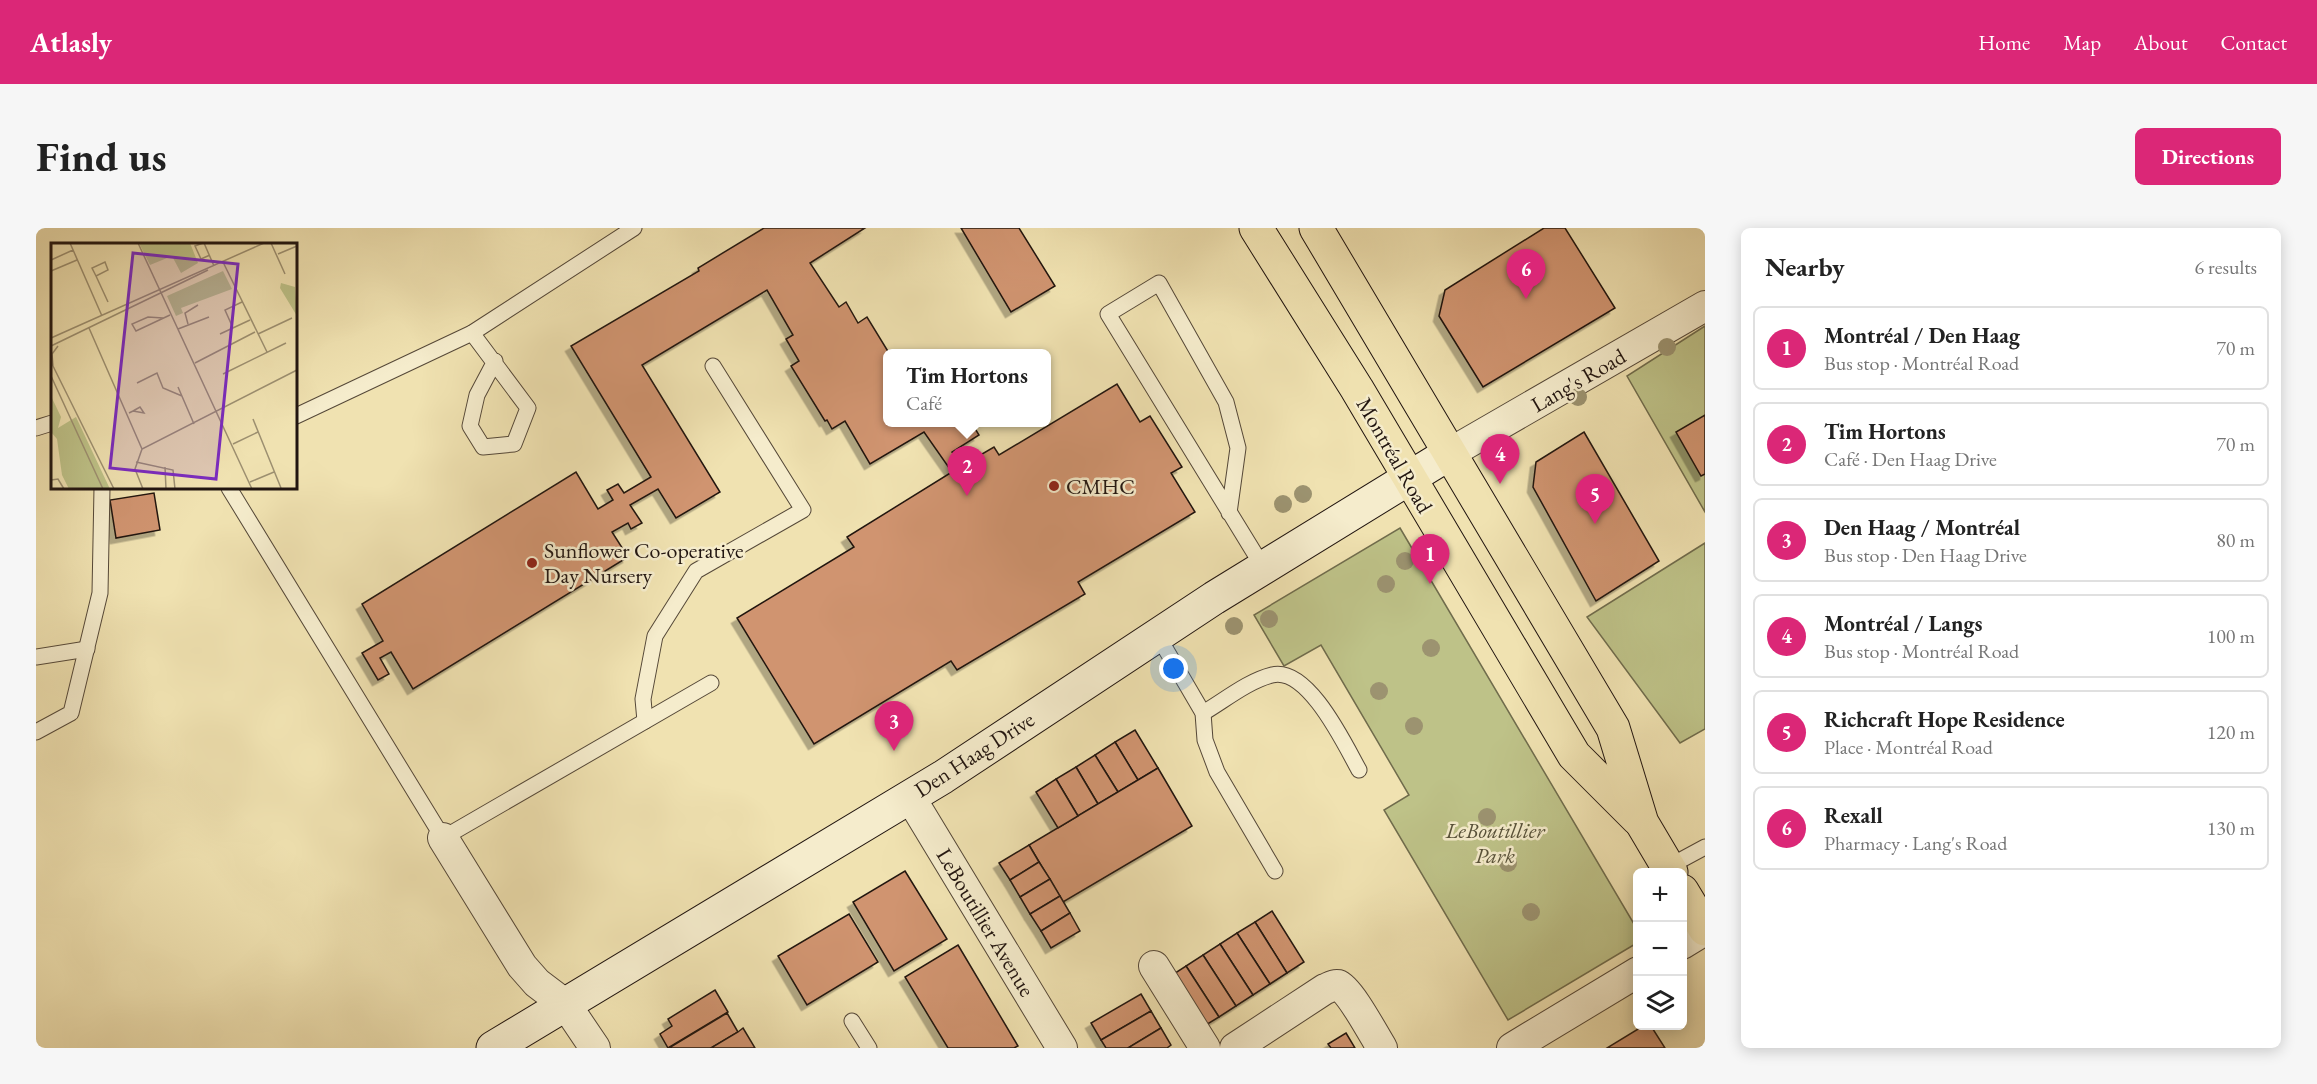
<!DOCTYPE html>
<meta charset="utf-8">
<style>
body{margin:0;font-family:"EB Garamond",serif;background:#f6f6f6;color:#222}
.controls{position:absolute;right:18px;bottom:18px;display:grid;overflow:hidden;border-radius:9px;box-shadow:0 3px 15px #0003}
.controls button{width:54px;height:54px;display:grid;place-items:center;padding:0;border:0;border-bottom:2px solid #e0e0e0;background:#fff;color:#222;font:30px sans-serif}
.you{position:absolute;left:1138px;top:441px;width:21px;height:21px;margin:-15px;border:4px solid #fff;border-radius:50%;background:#1a73e8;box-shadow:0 0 0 9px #1a73e833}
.badge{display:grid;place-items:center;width:39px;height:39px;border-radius:50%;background:#db2777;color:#fff;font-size:20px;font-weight:700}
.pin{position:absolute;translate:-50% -50px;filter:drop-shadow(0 2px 3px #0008)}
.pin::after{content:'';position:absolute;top:32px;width:21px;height:18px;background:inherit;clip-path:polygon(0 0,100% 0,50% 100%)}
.popup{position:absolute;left:847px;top:121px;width:168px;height:78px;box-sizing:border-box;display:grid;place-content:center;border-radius:9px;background:#fff;filter:drop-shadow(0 2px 4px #0005);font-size:20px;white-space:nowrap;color:#767676}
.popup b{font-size:22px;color:#222}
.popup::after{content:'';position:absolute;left:50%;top:100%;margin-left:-12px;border:12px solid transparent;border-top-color:#fff}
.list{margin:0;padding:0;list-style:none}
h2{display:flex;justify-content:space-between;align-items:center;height:78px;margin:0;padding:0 24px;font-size:26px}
h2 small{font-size:20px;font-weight:400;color:#767676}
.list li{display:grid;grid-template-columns:39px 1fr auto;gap:18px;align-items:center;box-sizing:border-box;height:84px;margin:0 12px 12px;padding:0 12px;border:2px solid #e0e0e0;border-radius:9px}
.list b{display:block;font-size:22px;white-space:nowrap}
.list p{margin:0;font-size:20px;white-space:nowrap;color:#767676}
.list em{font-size:20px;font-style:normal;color:#767676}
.icon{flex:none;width:33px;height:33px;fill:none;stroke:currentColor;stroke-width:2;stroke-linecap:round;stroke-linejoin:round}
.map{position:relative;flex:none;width:1669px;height:820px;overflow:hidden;border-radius:9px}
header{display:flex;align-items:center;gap:36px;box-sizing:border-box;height:84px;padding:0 30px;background:#db2777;color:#fff}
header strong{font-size:28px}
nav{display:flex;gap:33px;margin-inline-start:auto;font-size:21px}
.intro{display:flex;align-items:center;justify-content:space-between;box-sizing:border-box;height:144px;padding:0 36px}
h1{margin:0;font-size:42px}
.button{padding:15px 27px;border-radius:9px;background:#db2777;color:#fff;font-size:21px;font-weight:700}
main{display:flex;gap:36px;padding:0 36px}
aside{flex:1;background:#fff;border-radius:9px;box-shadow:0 3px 15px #0003}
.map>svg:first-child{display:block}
.green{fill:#bec288;stroke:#706c4c;stroke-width:1.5}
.building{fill:#d0946f;stroke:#211510;stroke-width:1.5;filter:url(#shadow)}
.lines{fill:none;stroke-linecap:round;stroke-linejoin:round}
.lane-casing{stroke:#554838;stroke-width:17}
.street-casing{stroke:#554838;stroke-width:32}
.secondary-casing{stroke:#211510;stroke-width:35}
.primary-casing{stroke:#211510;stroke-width:35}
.lane{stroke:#f5eccc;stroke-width:15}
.street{stroke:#f5eccc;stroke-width:30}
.secondary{stroke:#f5eccc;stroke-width:33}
.primary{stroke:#f0e2b1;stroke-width:33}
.tree{fill:#9c9370}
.poi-dot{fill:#8f2418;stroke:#f5eccc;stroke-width:2}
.labels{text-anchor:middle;stroke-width:5;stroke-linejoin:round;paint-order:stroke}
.street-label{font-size:22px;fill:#211510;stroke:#f5eccc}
.poi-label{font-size:22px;fill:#211510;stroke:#f5eccc;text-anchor:start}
.park-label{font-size:22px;font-style:italic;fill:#58523a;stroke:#f5eccc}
.inset-road{fill:none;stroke:#9d9071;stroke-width:1.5}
.view{fill:#7b2cbf;fill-opacity:0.15;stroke:#7b2cbf;stroke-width:3}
.inset-edge{fill:none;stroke:#211510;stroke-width:3}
</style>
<header>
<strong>Atlasly</strong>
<nav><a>Home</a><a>Map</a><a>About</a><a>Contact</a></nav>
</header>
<div class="intro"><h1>Find us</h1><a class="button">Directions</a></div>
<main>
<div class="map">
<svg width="1669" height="820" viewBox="0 0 1669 820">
<defs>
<filter id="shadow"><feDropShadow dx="-5.5" dy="5.5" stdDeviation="0" flood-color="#0004"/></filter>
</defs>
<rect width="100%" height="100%" fill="#f0e2b1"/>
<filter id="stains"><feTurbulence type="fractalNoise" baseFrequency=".00333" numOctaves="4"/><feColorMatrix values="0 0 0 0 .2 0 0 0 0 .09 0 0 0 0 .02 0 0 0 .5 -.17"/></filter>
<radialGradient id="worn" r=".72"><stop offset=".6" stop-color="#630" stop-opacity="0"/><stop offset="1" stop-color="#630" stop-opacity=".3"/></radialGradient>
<g class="green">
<polygon points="1669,98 1669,284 1591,148"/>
<polygon points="1364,300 1601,701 1601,715 1472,792 1348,582 1373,567 1285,417 1248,438 1218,387"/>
<polygon points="1669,315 1669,501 1644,515 1551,389"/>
</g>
<g class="building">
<polygon points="728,0 829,0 774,35 803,79 810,74 822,95 831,89 853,125 852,194 935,194 943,207 916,224 929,236 958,219 963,227 1081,156 1104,194 1114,188 1146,239 1135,245 1159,284 1042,354 1049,366 921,442 915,433 778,516 701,390 818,319 811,309 916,244 888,204 834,236 809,193 796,201 791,192 789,193 755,138 763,133 750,111 757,107 731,62 606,137 684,264 640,290 622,261 594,277 606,295 595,301 592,295 576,304 592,329 377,461 355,424 344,430 353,446 342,452 326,425 347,413 326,376 540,244 562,281 577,272 571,262 582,256 588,265 615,249 535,118 663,43 662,40"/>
<polygon points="925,0 983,0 1019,58 975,84"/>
<polygon points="1508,0 1529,0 1579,80 1447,159 1403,88 1409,62"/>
<polygon points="1669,187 1669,246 1665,248 1640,204"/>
<polygon points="1548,204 1623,333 1560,373 1497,259 1500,234"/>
<polygon points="118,265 124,302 80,310 74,272"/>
<polygon points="1099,502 1122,540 1102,552 1079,514"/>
<polygon points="1079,514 1102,552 1082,564 1059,527"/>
<polygon points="1059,527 1082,564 1062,576 1040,539"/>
<polygon points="1040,539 1062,576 1042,588 1020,551"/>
<polygon points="1122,540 1156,598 1027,674 993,617"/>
<polygon points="1020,551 1042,588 1022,600 1000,564"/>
<polygon points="993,617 1003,634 974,652 963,635"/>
<polygon points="1003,634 1014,651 984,669 974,652"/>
<polygon points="869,643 911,711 858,743 817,674"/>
<polygon points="1014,651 1024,668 994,686 984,669"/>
<polygon points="1024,668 1034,685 1005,703 994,686"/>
<polygon points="1236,683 1268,734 1251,745 1219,694"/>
<polygon points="1034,685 1044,703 1015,720 1005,703"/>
<polygon points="813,686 842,734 771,777 742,728"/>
<polygon points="1219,694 1251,745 1234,756 1201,705"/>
<polygon points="1201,705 1234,756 1217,767 1184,716"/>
<polygon points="1184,716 1217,767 1200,778 1167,727"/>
<polygon points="922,717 982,818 978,820 912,820 869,749"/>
<polygon points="1167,727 1200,778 1183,789 1150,738"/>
<polygon points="1150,738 1183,789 1165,800 1133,749"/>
<polygon points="679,762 692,784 632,820 624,806 636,798 632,791"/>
<polygon points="1105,766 1115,783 1065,812 1055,795"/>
<polygon points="1115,783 1125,800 1092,820 1070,820 1065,812"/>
<polygon points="691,785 702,804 675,820 633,820"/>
<polygon points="1607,798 1615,798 1629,820 1571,820"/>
<polygon points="707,800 719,820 675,820 702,804"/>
<polygon points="1125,800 1135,817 1131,820 1092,820"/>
<polygon points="1310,805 1319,820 1295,820 1292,816"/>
</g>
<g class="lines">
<g class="lane-casing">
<g id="lane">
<polyline points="436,105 492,180 478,216 447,219 434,198 441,167 459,133"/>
<polyline points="260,188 436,105 598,0"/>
<polyline points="0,200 16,195"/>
<polyline points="193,260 407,610 675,455"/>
<polyline points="1193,285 1202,220 1190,174 1123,55 1072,86 1227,339"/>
<polyline points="1122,408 1167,485 1169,512 1181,544 1239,643"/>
<polyline points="0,429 51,421"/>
<path d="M1167,485C1189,472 1212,453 1236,447C1272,438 1309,517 1323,542"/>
<polyline points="609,493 607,471 619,408 660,343 767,282 677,138"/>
<polyline points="0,504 35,485 64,365 66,260"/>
<polyline points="1632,639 1669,619"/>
<polyline points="816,793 833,820"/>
</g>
</g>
<g class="street-casing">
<g id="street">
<polyline points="1414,225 1669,78"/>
<polyline points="874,569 1026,820"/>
<polyline points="407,610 486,738 501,755 530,777 559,820"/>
<polyline points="1646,716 1669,702"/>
<polyline points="1118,738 1169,820"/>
<path d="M1199,820L1289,761C1293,760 1297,756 1302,757C1313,760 1339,809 1346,820"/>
<polyline points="1476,820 1602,744"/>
</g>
</g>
<g class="secondary-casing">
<polyline id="secondary" points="457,820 907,549 1178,370 1414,225"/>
</g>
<g class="primary-casing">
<g id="primary">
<polyline points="1220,0 1321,161 1538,527 1602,591"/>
<polyline points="1280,0 1577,500 1606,595 1635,644"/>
<polyline points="1646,663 1669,701"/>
</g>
</g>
<use href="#lane" class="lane"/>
<use href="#street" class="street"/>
<use href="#secondary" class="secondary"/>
<use href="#primary" class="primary"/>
</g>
<g class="tree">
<circle cx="1631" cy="119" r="9"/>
<circle cx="1542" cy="169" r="9"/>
<circle cx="1267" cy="266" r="9"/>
<circle cx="1247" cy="276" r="9"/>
<circle cx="1369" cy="333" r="9"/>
<circle cx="1350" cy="356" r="9"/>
<circle cx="1233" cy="391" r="9"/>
<circle cx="1198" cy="398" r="9"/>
<circle cx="1395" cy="420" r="9"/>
<circle cx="1343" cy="463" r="9"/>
<circle cx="1378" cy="498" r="9"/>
<circle cx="1451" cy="589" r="9"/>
<circle cx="1472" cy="635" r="9"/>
<circle cx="1495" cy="684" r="9"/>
</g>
<g class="poi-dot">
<circle cx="1018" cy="258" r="6"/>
<circle cx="496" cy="335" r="6"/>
</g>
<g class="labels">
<g class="street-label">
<text transform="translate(1542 152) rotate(-30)" y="8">Lang's Road</text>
<text transform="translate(1359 227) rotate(60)" y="8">Montréal Road</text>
<text transform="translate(938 526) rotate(-33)" y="8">Den Haag Drive</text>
<text transform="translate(950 694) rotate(59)" y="8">LeBoutillier Avenue</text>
</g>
<g class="poi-label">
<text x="1030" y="266">CMHC</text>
<text x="508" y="330">Sunflower Co-operative<tspan x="508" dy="25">Day Nursery</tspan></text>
</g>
<g class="park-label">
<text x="1459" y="610">LeBoutillier<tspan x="1459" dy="25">Park</tspan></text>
</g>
</g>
<g transform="translate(15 15)">
<rect width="246" height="246" fill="#f0e2b1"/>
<path d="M88,0H139L147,20L130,30L121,13L99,22ZM172,28L181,46L130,65L132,70L125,73L116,53ZM230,40L244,44L246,73L229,45ZM0,153L10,174L7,185L25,174L59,246H18L11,232L6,196L0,189Z" fill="#bec288"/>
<path class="inset-road" d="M19,0L51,73M87,0L201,246M152,0L144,3L150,16L159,12M153,0L163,23M220,0L234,31M227,11L246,3M0,17L22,7M172,19L216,109M0,28L26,17M45,33L57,27L54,19L41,25L45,33L57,59M112,75L97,74L81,81L85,88L119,72M137,81L134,70L147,62M38,85L91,206M182,85L174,67L191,59M127,86L158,74M169,91L199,77M207,91L241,75M0,95L213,0M0,103L157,27M0,119L63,246M144,120L204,89M2,123L1,111L7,103M172,131L235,100M0,133L52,246M86,140L106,130L112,145L131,153M127,144L143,181M78,170L82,168L89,164L93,170L82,168M202,176L230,245M182,201L207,189M85,219L122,227L124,246M114,224L115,246M0,237L7,236L13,246M199,239L223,229M92,246L84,226L91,206L246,127"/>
<path class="view" d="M82,10L187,21L165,236L59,225Z"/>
<rect width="246" height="246" class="inset-edge"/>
</g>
<rect width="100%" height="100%" filter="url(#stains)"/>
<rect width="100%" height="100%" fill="url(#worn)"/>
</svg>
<div class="controls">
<button>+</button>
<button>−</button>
<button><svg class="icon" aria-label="layers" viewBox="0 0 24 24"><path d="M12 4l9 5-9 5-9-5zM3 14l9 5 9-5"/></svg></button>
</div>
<div class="you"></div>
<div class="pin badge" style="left:1394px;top:356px">1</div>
<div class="pin badge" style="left:931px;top:268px">2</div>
<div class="popup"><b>Tim Hortons</b>Café</div>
<div class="pin badge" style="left:858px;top:523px">3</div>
<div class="pin badge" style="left:1464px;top:256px">4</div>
<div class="pin badge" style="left:1559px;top:296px">5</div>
<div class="pin badge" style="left:1490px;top:71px">6</div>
</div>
<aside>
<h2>Nearby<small>6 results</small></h2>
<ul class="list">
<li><span class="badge">1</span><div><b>Montréal / Den Haag</b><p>Bus stop · Montréal Road</p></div><em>70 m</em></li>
<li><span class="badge">2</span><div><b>Tim Hortons</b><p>Café · Den Haag Drive</p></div><em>70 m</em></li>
<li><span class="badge">3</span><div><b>Den Haag / Montréal</b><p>Bus stop · Den Haag Drive</p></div><em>80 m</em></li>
<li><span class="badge">4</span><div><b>Montréal / Langs</b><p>Bus stop · Montréal Road</p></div><em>100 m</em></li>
<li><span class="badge">5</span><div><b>Richcraft Hope Residence</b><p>Place · Montréal Road</p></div><em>120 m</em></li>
<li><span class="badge">6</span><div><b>Rexall</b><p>Pharmacy · Lang's Road</p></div><em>130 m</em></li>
</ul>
</aside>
</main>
